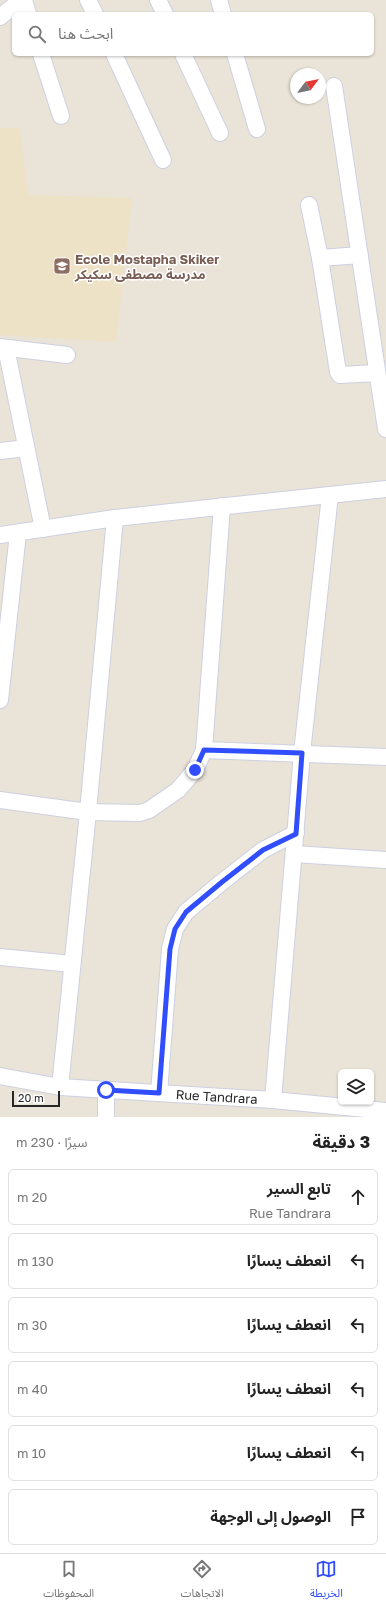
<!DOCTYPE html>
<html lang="ar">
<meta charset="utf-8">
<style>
body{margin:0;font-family:"Golos Text","Noto Sans Arabic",sans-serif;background:#f6f6f6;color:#222;direction:rtl}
.controls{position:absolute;right:12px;bottom:12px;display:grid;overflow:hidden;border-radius:6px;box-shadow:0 1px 3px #0004}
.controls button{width:36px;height:36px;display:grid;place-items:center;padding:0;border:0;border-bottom:1px solid #e0e0e0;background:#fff;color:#222;font:20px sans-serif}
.compass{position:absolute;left:290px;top:68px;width:36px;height:36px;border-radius:50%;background:#fff;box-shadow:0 1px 3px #0004;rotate:58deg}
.scale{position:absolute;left:12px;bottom:10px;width:48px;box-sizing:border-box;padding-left:4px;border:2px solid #272727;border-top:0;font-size:11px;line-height:14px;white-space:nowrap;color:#272727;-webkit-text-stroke:3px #fff;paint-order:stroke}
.stop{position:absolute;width:12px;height:12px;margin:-9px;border:3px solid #314efe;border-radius:50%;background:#fff}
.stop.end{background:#314efe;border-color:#fff;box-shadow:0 1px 4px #0008}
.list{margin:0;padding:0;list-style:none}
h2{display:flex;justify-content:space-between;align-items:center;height:52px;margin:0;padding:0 16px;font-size:17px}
h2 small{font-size:13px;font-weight:400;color:#767676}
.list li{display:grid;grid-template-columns:26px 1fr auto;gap:12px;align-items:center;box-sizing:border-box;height:56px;margin:0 8px 8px;padding:0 8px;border:1px solid #e0e0e0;border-radius:6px}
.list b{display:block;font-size:15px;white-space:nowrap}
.list p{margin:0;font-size:13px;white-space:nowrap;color:#767676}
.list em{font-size:13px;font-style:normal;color:#767676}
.icon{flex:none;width:22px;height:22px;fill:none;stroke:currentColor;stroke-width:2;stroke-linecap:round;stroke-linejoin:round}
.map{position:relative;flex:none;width:386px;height:1117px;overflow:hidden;direction:ltr}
.search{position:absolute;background:#fff;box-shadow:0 1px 3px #0004;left:12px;right:12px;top:12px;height:44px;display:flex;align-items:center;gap:10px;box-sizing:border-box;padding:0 14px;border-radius:6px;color:#767676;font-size:15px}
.sheet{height:436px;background:#fff}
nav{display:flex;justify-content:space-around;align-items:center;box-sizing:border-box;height:56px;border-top:1px solid #e0e0e0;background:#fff;font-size:11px;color:#767676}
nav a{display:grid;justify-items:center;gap:2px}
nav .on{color:#314efe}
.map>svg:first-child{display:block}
.education{fill:#ede2c6}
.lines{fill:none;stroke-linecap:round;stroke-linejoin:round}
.minor-casing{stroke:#cdd0e1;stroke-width:18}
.minor{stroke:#fff;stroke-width:16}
.route{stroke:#314efe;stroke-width:5}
.labels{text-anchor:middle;stroke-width:3;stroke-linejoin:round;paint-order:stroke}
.education-label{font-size:13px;font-weight:bold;fill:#785e54;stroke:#fff;text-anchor:start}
.street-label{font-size:13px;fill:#272727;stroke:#fff}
</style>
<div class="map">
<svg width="386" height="1117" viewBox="0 0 386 1117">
<rect width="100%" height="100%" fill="#eae3d7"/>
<polygon class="education" points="0,128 20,128 28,195 132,198 116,342 0,335"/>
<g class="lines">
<g class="minor-casing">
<g id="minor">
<polyline points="24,0 28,14"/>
<polyline points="88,0 95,14"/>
<polyline points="158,0 165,14"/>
<polyline points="219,0 223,14"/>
<polyline points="0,17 21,0"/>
<polyline points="41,54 61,116"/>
<polyline points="114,54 163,160"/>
<polyline points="183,54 220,133"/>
<polyline points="235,54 257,129"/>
<polyline points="334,86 386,429"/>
<polyline points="309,205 320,258"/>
<polyline points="360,255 320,258 338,372 340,375 377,373"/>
<polyline points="0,347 67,355"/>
<polyline points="6,348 43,529"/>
<polyline points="0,451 26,448"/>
<polyline points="0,535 115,518 386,489"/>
<polyline points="0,700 18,533"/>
<polyline points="204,750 222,506"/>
<polyline points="0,800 88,812 140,813 149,810 178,790 195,770 204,750 386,757"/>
<polyline points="294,854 386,860"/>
<polyline points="0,957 72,964"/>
<path id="s1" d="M0,1076L60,1087L273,1100L386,1111"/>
<polyline points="60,1087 88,812 115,518"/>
<polyline points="159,1093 170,949 175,929 186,912 222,882 263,850 296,833"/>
<polyline points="273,1100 302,753 330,495"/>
<polyline points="106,1117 106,1090"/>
</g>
</g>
<use href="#minor" class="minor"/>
</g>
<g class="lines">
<polyline class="route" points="106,1090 159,1093 170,949 175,929 186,912 222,882 263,850 296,834 302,753 204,750 195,770"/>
</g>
<defs>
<g id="school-square" transform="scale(0.9)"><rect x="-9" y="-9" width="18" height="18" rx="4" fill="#8d6e63" stroke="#fff"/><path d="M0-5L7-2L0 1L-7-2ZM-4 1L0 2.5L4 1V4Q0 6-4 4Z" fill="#fff"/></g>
</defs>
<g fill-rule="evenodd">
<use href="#school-square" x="62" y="266"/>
</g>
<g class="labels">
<g class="education-label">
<text x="75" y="264">Ecole Mostapha Skiker<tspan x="75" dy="15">مدرسة مصطفى سكيكر</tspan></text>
</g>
<g class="street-label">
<text dy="5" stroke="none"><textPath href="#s1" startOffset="218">Rue Tandrara</textPath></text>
</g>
</g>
</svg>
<div class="controls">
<button><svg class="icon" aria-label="layers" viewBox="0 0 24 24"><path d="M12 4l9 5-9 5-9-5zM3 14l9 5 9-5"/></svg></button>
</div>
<svg class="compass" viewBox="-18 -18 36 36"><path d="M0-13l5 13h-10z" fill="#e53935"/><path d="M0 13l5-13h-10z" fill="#767676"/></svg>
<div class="scale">20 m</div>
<div class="stop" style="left:106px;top:1090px"></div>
<div class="stop end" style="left:195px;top:770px"></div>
<div class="search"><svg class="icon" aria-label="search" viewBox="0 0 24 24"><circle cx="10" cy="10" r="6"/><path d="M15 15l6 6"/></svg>ابحث هنا</div>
</div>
<section class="sheet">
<h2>3 دقيقة<small>سيرًا · 230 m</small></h2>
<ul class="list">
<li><svg class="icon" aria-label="ahead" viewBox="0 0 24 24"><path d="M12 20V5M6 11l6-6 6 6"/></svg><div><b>تابع السير</b><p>Rue Tandrara</p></div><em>20 m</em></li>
<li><svg class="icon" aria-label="left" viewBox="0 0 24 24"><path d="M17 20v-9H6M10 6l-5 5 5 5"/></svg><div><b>انعطف يسارًا</b></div><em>130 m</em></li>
<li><svg class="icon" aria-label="left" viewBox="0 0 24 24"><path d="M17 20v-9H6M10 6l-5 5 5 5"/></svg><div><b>انعطف يسارًا</b></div><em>30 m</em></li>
<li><svg class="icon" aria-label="left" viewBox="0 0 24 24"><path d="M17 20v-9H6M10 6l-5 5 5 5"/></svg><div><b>انعطف يسارًا</b></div><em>40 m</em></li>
<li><svg class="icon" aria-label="left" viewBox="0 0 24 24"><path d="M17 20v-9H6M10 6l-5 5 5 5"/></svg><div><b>انعطف يسارًا</b></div><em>10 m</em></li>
<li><svg class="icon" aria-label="arrive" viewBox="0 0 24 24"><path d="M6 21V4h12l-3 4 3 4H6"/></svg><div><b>الوصول إلى الوجهة</b></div></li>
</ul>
</section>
<nav>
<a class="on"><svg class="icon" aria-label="map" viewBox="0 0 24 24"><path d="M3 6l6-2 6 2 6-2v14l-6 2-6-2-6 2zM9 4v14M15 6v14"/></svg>الخريطة</a>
<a><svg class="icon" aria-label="directions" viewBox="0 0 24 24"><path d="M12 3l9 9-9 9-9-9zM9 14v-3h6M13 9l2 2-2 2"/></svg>الاتجاهات</a>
<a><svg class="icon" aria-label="saved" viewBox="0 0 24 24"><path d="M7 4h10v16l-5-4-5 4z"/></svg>المحفوظات</a>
</nav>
